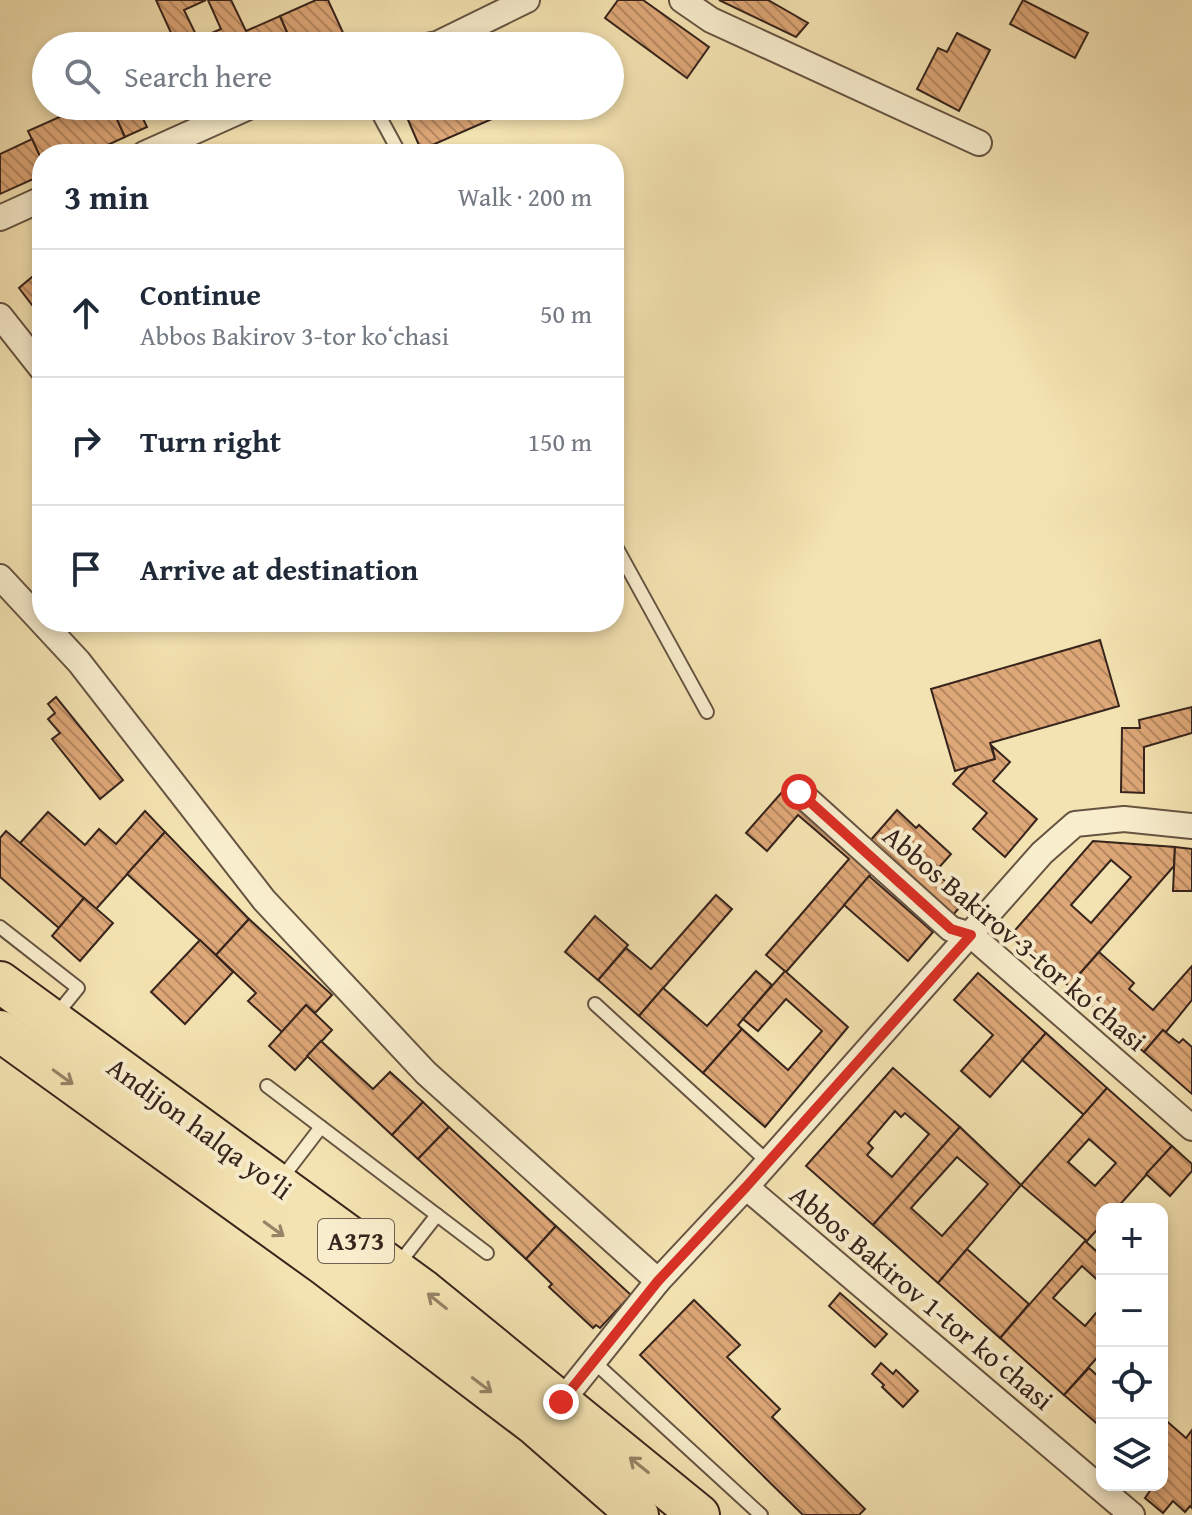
<!DOCTYPE html>
<meta charset="utf-8">
<style>
body{margin:0;font-family:"Gentium Book Plus",serif;background:#f6f6f7;color:#1f2937}
.controls{position:absolute;right:24px;bottom:24px;display:grid;overflow:hidden;border-radius:16px;box-shadow:0 4px 12px #0003}
.controls button{width:72px;height:72px;display:grid;place-items:center;padding:0;border:0;border-bottom:2px solid #e0e1e3;background:#fff;color:#1f2937;font:40px sans-serif}
.stop{position:absolute;width:24px;height:24px;margin:-18px;border:6px solid #d93025;border-radius:50%;background:#fff}
.stop.end{background:#d93025;border-color:#fff;box-shadow:0 2px 8px #0008}
.list{margin:0;padding:0;list-style:none}
h2{display:flex;justify-content:space-between;align-items:center;height:104px;margin:0;padding:0 32px;font-size:34px}
h2 small{font-size:26px;font-weight:400;color:#747a83}
.list li{display:grid;grid-template-columns:52px 1fr auto;gap:24px;align-items:center;box-sizing:border-box;height:128px;padding:0 32px;border-top:2px solid #e0e1e3}
.list b{display:block;font-size:30px;white-space:nowrap}
.list p{margin:0;font-size:26px;white-space:nowrap;color:#747a83}
.list em{font-size:26px;font-style:normal;color:#747a83}
.icon{flex:none;width:44px;height:44px;fill:none;stroke:currentColor;stroke-width:2;stroke-linecap:round;stroke-linejoin:round}
.map{position:relative;flex:none;width:1192px;height:1515px;overflow:hidden}
.search{position:absolute;background:#fff;box-shadow:0 4px 12px #0003;left:32px;top:32px;width:592px;height:88px;display:flex;align-items:center;gap:20px;box-sizing:border-box;padding:0 28px;border-radius:44px;color:#747a83;font-size:30px}
.panel{position:absolute;background:#fff;box-shadow:0 4px 12px #0003;left:32px;top:144px;width:592px;height:488px;border-radius:32px}
.map>svg:first-child{display:block}
.building{fill:url(#building-back-hatch);stroke:#37241c;stroke-width:2;fill-rule:evenodd}
.lines{fill:none;stroke-linecap:round;stroke-linejoin:round}
.service-casing{stroke:#665442;stroke-width:16}
.minor-casing{stroke:#665442;stroke-width:28}
.trunk-casing{stroke:#37241c;stroke-width:44}
.service{stroke:#f8edcd;stroke-width:12}
.minor{stroke:#f8edcd;stroke-width:24}
.trunk{stroke:#f4e3b2;stroke-width:40}
.oneway{stroke:#968467}
.route{stroke:#d93025;stroke-width:10}
.labels{text-anchor:middle;stroke-width:8;stroke-linejoin:round;paint-order:stroke}
.shield{fill:#f8edcd;stroke:#716051;stroke-width:2}
.shield-label{font-size:26px;font-weight:bold;fill:#37241c}
.street-label{font-size:28px;fill:#37241c;stroke:#f8edcd}
</style>
<div class="map">
<svg width="1192" height="1515" viewBox="0 0 1192 1515">
<defs>
<pattern id="building-back-hatch" width="6" height="6" patternUnits="userSpaceOnUse" patternTransform="scale(2)"><rect width="6" height="6" fill="#dea777"/><path d="M-1 5l2 2M0 0l6 6M5-1l2 2" fill="none" stroke="#b58861"/></pattern>
</defs>
<rect width="100%" height="100%" fill="#f4e3b2"/>
<filter id="stains"><feTurbulence type="fractalNoise" baseFrequency=".0025" numOctaves="4"/><feColorMatrix values="0 0 0 0 .2 0 0 0 0 .09 0 0 0 0 .02 0 0 0 .5 -.17"/></filter>
<radialGradient id="worn" r=".72"><stop offset=".6" stop-color="#630" stop-opacity="0"/><stop offset="1" stop-color="#630" stop-opacity=".3"/></radialGradient>
<g class="building">
<polygon points="156,0 206,0 184,10 198,39 221,29 208,0 231,0 246,31 280,16 293,46 177,46"/>
<polygon points="316,0 328,0 345,37 323,46 293,46 280,16"/>
<polygon points="618,0 643,0 709,47 687,78 605,18"/>
<polygon points="719,0 768,0 808,23 796,37"/>
<polygon points="1023,0 1088,33 1075,58 1010,24"/>
<polygon points="957,33 990,50 959,111 917,89 938,48 947,52"/>
<polygon points="84,106 111,106 125,137 88,154 42,154 42,161 28,131"/>
<polygon points="111,106 137,106 147,127 125,137"/>
<polygon points="402,106 451,106 455,115 475,106 486,106 492,119 421,150"/>
<polygon points="32,139 42,161 42,175 0,194 0,154"/>
<polygon points="38,272 42,277 42,318 19,288"/>
<polygon points="1100,640 1119,706 990,743 995,759 955,771 931,689"/>
<polygon points="56,697 123,780 100,799 52,739 60,733 48,719 55,713 48,704"/>
<polygon points="1192,707 1192,733 1144,747 1144,793 1121,792 1122,728 1140,728 1139,720"/>
<polygon points="992,746 1010,762 993,781 1037,819 1005,857 973,829 987,813 953,784 968,767 995,759"/>
<polygon points="783,791 874,871 786,972 766,955 849,859 798,815 767,851 746,833"/>
<polygon points="897,810 916,828 919,825 951,854 935,872 966,900 952,916 869,842"/>
<polygon points="145,811 165,832 96,909 20,843 48,812 85,845 99,829 116,844"/>
<polygon points="6,831 84,898 59,928 0,877 0,838"/>
<polygon points="165,832 249,919 216,955 127,874"/>
<path d="M1093,841L1175,847L1174,866L1069,986L1010,936ZM1111,860L1131,877L1091,923L1071,905Z"/>
<polygon points="1175,847 1192,849 1192,891 1173,891"/>
<polygon points="869,876 933,932 908,961 844,905"/>
<polygon points="716,895 732,909 639,1016 598,980 626,948 651,969"/>
<polygon points="84,898 113,923 80,961 52,936"/>
<polygon points="595,916 628,945 598,980 565,952"/>
<polygon points="249,919 332,995 315,1013 306,1005 282,1032 248,1001 256,993 216,955"/>
<polygon points="200,940 233,972 185,1024 151,992"/>
<polygon points="1099,952 1134,983 1129,989 1153,1010 1192,966 1192,1000 1166,1032 1163,1030 1144,1052 1069,986"/>
<polygon points="756,971 772,985 738,1025 742,1029 703,1073 639,1016 663,988 707,1026"/>
<polygon points="785,971 848,1027 765,1127 703,1073 742,1029 788,1070 822,1031 786,999 758,1031 743,1019"/>
<polygon points="978,973 1046,1033 990,1097 961,1071 993,1035 954,1000"/>
<polygon points="306,1005 332,1030 295,1070 269,1046"/>
<polygon points="1163,1030 1179,1043 1183,1039 1192,1047 1192,1094 1144,1052"/>
<polygon points="1046,1033 1107,1088 1084,1115 1022,1060"/>
<polygon points="321,1041 373,1089 390,1072 423,1102 392,1135 307,1056"/>
<path d="M893,1068L960,1127L873,1225L806,1166ZM895,1111L901,1117L905,1113L929,1134L892,1177L867,1155L873,1148L868,1143Z"/>
<path d="M1107,1088L1172,1146L1116,1209H1102V1224L1087,1241L1021,1185ZM1089,1139L1116,1163L1095,1186L1068,1162Z"/>
<polygon points="423,1102 449,1127 418,1159 392,1135"/>
<polygon points="449,1127 556,1226 526,1259 418,1159"/>
<path d="M960,1127L1021,1185L938,1283L873,1225ZM957,1157L988,1184L942,1236L911,1208Z"/>
<polygon points="1172,1146 1192,1164 1192,1171 1170,1196 1146,1174"/>
<polygon points="556,1226 631,1295 600,1328 596,1325 593,1328 549,1287 552,1284 526,1259"/>
<polygon points="1085,1241 1102,1256 1102,1284 1082,1266 1053,1298 1085,1326 1102,1306 1102,1352 1064,1395 1000,1338"/>
<polygon points="967,1249 1029,1304 1000,1338 938,1283"/>
<polygon points="840,1293 887,1334 875,1347 829,1306"/>
<polygon points="694,1300 740,1345 727,1357 780,1409 772,1417 865,1509 859,1515 803,1515 640,1355"/>
<polygon points="881,1363 893,1374 896,1370 918,1391 903,1407 882,1387 884,1385 872,1374"/>
<polygon points="1089,1368 1102,1380 1102,1428 1064,1395"/>
<polygon points="1162,1417 1186,1438 1192,1430 1192,1508 1190,1506 1185,1512 1173,1501 1163,1513 1145,1498 1154,1485 1162,1485"/>
</g>
<g class="lines">
<g class="service-casing">
<g id="service">
<polyline points="374,106 400,154"/>
<polyline points="614,543 707,712"/>
<polyline points="0,927 78,988 56,1015"/>
<polyline points="595,1004 768,1162"/>
<polyline points="267,1086 487,1253"/>
<polyline points="282,1178 321,1127"/>
<polyline points="397,1266 437,1215"/>
<polyline points="593,1361 761,1515"/>
</g>
</g>
<g class="minor-casing">
<g id="minor">
<polyline points="682,0 711,20 979,143"/>
<polyline points="427,46 437,44 527,0"/>
<polyline points="144,154 251,106"/>
<polyline points="0,218 42,199"/>
<polyline points="0,316 42,369"/>
<polyline points="0,577 79,662 264,900 426,1073 658,1281"/>
<polyline points="799,792 951,929 971,935 1192,1128"/>
<polyline points="746,1187 1132,1515"/>
<polyline points="561,1402 658,1281 746,1187 1042,853 1075,824 1124,819 1192,826"/>
</g>
</g>
<g class="trunk-casing">
<g id="trunk">
<polyline points="0,982 423,1290 699,1515"/>
<polyline points="0,1031 326,1266 534,1424 638,1515"/>
</g>
</g>
<use href="#service" class="service"/>
<use href="#minor" class="minor"/>
<use href="#trunk" class="trunk"/>
</g>
<defs><path id="oneway-shaft" d="M-6 0H5M1.5-3L5.5 0L1.5 3" fill="none" stroke-width="1.6" stroke-linecap="round" stroke-linejoin="round" transform="scale(2)"/></defs>
<g class="oneway">
<use href="#oneway-shaft" transform="translate(63 1077) rotate(36)"/>
<use href="#oneway-shaft" transform="translate(274 1229) rotate(36)"/>
<use href="#oneway-shaft" transform="translate(437 1301) rotate(-141)"/>
<use href="#oneway-shaft" transform="translate(482 1385) rotate(37)"/>
<use href="#oneway-shaft" transform="translate(639 1465) rotate(-141)"/>
</g>
<g class="lines">
<polyline class="route" points="561,1402 658,1281 746,1187 971,935 951,929 799,792"/>
</g>
<g class="labels">
<rect class="shield" x="318" y="1219" width="76" height="44" rx="6"/>
<g class="shield-label">
<text x="356" y="1250">A373</text>
</g>
<g class="street-label">
<text transform="translate(1015 938) rotate(40)" y="10">Abbos Bakirov 3-tor koʻchasi</text>
<text transform="translate(200 1128) rotate(36)" y="10">Andijon halqa yo‘li</text>
<text transform="translate(922 1297) rotate(40)" y="10">Abbos Bakirov 1-tor koʻchasi</text>
</g>
</g>
<rect width="100%" height="100%" filter="url(#stains)"/>
<rect width="100%" height="100%" fill="url(#worn)"/>
</svg>
<div class="controls">
<button>+</button>
<button>−</button>
<button><svg class="icon" aria-label="locate" viewBox="0 0 24 24"><circle cx="12" cy="12" r="6"/><path d="M12 2v4M12 18v4M2 12h4M18 12h4"/></svg></button>
<button><svg class="icon" aria-label="layers" viewBox="0 0 24 24"><path d="M12 4l9 5-9 5-9-5zM3 14l9 5 9-5"/></svg></button>
</div>
<div class="stop" style="left:799px;top:792px"></div>
<div class="stop end" style="left:561px;top:1402px"></div>
<div class="search"><svg class="icon" aria-label="search" viewBox="0 0 24 24"><circle cx="10" cy="10" r="6"/><path d="M15 15l6 6"/></svg>Search here</div>
<section class="panel">
<h2>3 min<small>Walk · 200 m</small></h2>
<ul class="list">
<li><svg class="icon" aria-label="ahead" viewBox="0 0 24 24"><path d="M12 20V5M6 11l6-6 6 6"/></svg><div><b>Continue</b><p>Abbos Bakirov 3-tor koʻchasi</p></div><em>50 m</em></li>
<li><svg class="icon" aria-label="right" viewBox="0 0 24 24"><path d="M7 20v-9h11M14 6l5 5-5 5"/></svg><div><b>Turn right</b></div><em>150 m</em></li>
<li><svg class="icon" aria-label="arrive" viewBox="0 0 24 24"><path d="M6 21V4h12l-3 4 3 4H6"/></svg><div><b>Arrive at destination</b></div></li>
</ul>
</section>
</div>
